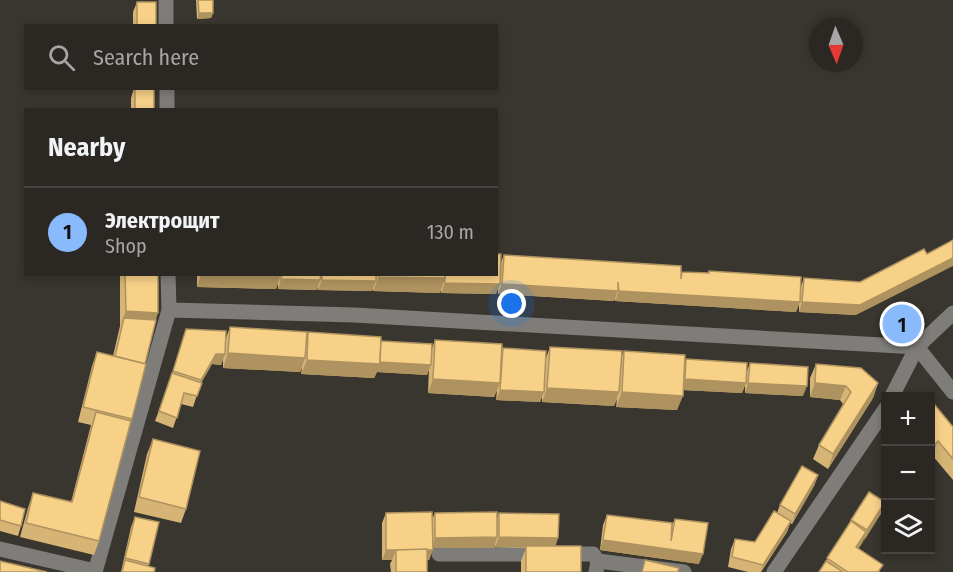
<!DOCTYPE html>
<meta charset="utf-8">
<style>
body{margin:0;font-family:"Fira Sans Condensed",sans-serif;background:#373430;color:#f1f3f6}
.controls{position:absolute;right:18px;bottom:18px;display:grid;overflow:hidden;border-radius:0px;box-shadow:0 3px 9px #0003}
.controls button{width:54px;height:54px;display:grid;place-items:center;padding:0;border:0;border-bottom:2px solid #474441;background:#2b2823;color:#f1f3f6;font:30px sans-serif}
.compass{position:absolute;left:809px;top:18px;width:54px;height:54px;border-radius:50%;background:#2b2823;box-shadow:0 3px 9px #0003;rotate:178deg}
.you{position:absolute;left:512px;top:304px;width:21px;height:21px;margin:-15px;border:4px solid #fff;border-radius:50%;background:#1a73e8;box-shadow:0 0 0 9px #1a73e833}
.badge{display:grid;place-items:center;width:39px;height:39px;border-radius:50%;background:#88bafc;color:#111;font-size:20px;font-weight:700}
.pin{position:absolute;translate:-50% -50%;border:3px solid #fff;box-shadow:0 2px 6px #0006}
.list{margin:0;padding:0;list-style:none}
h2{display:flex;justify-content:space-between;align-items:center;height:78px;margin:0;padding:0 24px;font-size:26px}
h2 small{font-size:20px;font-weight:400;color:#a6a6a6}
.list li{display:grid;grid-template-columns:39px 1fr auto;gap:18px;align-items:center;box-sizing:border-box;height:90px;padding:0 24px;border-top:2px solid #474441}
.list b{display:block;font-size:22px;white-space:nowrap}
.list p{margin:0;font-size:20px;white-space:nowrap;color:#a6a6a6}
.list em{font-size:20px;font-style:normal;color:#a6a6a6}
.icon{flex:none;width:33px;height:33px;fill:none;stroke:currentColor;stroke-width:2;stroke-linecap:round;stroke-linejoin:round}
.map{position:relative;flex:none;width:953px;height:572px;overflow:hidden}
.search{position:absolute;background:#2b2823;box-shadow:0 3px 9px #0003;left:24px;top:24px;width:474px;height:66px;display:flex;align-items:center;gap:15px;box-sizing:border-box;padding:0 21px;border-radius:0px;color:#a6a6a6;font-size:22px}
.panel{position:absolute;background:#2b2823;box-shadow:0 3px 9px #0003;left:24px;top:108px;width:474px;height:168px;border-radius:0px}
.map>svg:first-child{display:block}
.lines{fill:none;stroke-linecap:round;stroke-linejoin:round}
.minor{stroke:#7e7d79;stroke-width:15}
.wall{fill:#d5b475}
.shaded-wall{fill:#ae925f}
.building{fill:#f8d188;stroke:#ae925f;stroke-width:1.5}
</style>
<div class="map">
<svg width="953" height="572" viewBox="0 0 953 572">
<rect width="100%" height="100%" fill="#39352f"/>
<g class="lines">
<g class="minor">
<polyline points="166,0 166,26"/>
<polyline points="167,88 167,110"/>
<polyline points="169,310 354,315 917,347 953,392"/>
<polyline points="892,396 917,347 953,313"/>
<polyline points="0,549 95,571"/>
<polyline points="439,554 593,554 598,561"/>
<polyline points="95,572 169,310 168,274"/>
<polyline points="596,572 598,561 684,572"/>
<polyline points="774,572 886,408"/>
</g>
</g>
<g class="wall">
<polygon points="196,0 213,0 213,13 211,18 197,19"/>
<polygon points="137,2 156,26 133,26 133,12"/>
<polygon points="134,88 154,110 131,110 131,98"/>
<polygon points="504,255 681,276 708,273 709,271 801,286 804,278 856,315 799,312 799,304 796,312 615,301 615,298 614,301 498,294 498,288 496,294 441,293 441,288 440,293 373,291 373,288 372,291 318,290 318,286 317,290 278,289 278,283 276,289 197,287 197,274 496,274"/>
<polygon points="120,274 158,274 156,320 132,419 99,541 94,555 20,537 28,508 33,493 71,502 91,425 78,422 92,366 97,352 113,356 120,326"/>
<polygon points="230,327 306,338 308,332 381,341 431,351 435,340 501,351 503,348 546,358 550,347 621,358 624,351 747,371 750,363 803,396 745,393 745,385 742,393 683,390 677,410 616,407 617,399 614,406 542,402 542,396 540,402 496,400 497,390 494,397 428,393 429,368 427,375 377,372 374,378 301,374 302,367 300,372 223,368 223,359 221,365 212,364 201,383 193,407 181,404 173,428 155,421 170,381 186,329 226,338"/>
<polygon points="816,364 878,383 873,398 828,469 813,459 819,445 843,404 840,400 810,397 810,378"/>
<polygon points="930,399 953,427 953,480 932,455"/>
<polygon points="153,439 186,509 181,523 134,512 147,454"/>
<polygon points="885,459 885,475 881,472"/>
<polygon points="818,475 814,486 792,524 790,523 787,532 761,572 748,572 728,567 731,549 735,539 755,542 777,513 780,505"/>
<polygon points="869,492 882,512 858,548 880,572 819,572"/>
<polygon points="0,501 21,526 18,536 0,531"/>
<polygon points="386,513 432,519 435,513 497,518 499,513 555,546 581,572 521,572 521,561 526,548 495,547 495,543 494,548 433,548 429,560 427,560 427,572 391,572 390,564 392,560 382,560 382,523"/>
<polygon points="607,515 672,525 675,519 699,564 600,550 603,525"/>
<polygon points="135,517 149,564 148,566 154,572 121,572 131,527"/>
</g>
<g class="shaded-wall">
<polygon points="199,13 213,13 211,18 197,19"/>
<polygon points="953,258 953,266 856,315 799,312 802,302"/>
<polygon points="201,274 281,274 276,289 197,287"/>
<polygon points="379,277 445,278 440,293 373,291"/>
<polygon points="281,279 320,280 317,290 278,289"/>
<polygon points="322,280 376,281 372,291 318,290"/>
<polygon points="445,283 500,284 496,294 441,293"/>
<polygon points="502,284 618,291 614,301 498,294"/>
<polygon points="619,291 800,302 796,312 615,301"/>
<polygon points="126,311 158,313 153,328 124,318 120,326"/>
<polygon points="228,353 305,358 300,372 223,368"/>
<polygon points="216,354 225,354 221,365 212,364 197,390 201,380"/>
<polygon points="307,360 380,362 431,365 427,375 377,372 374,378 301,374"/>
<polygon points="433,379 500,383 494,397 428,393"/>
<polygon points="685,379 746,383 742,393 681,390"/>
<polygon points="748,383 807,386 803,396 745,393"/>
<polygon points="815,383 846,386 840,400 810,397"/>
<polygon points="878,383 873,398 828,469 833,454"/>
<polygon points="547,388 619,392 614,406 542,402"/>
<polygon points="500,390 544,392 540,402 496,400"/>
<polygon points="622,392 683,396 677,410 616,407"/>
<polygon points="938,441 932,455 930,458 930,451"/>
<polygon points="818,475 814,486 792,524 795,514"/>
<polygon points="885,502 882,512 864,541 867,530"/>
<polygon points="791,521 787,532 760,572 763,565"/>
<polygon points="866,532 863,542 853,557 856,547"/>
<polygon points="497,537 494,548 431,548 435,538"/>
<polygon points="499,537 558,538 555,548 495,547"/>
<polygon points="603,540 703,554 699,564 600,550"/>
<polygon points="386,550 396,550 392,560 382,560"/>
<polygon points="396,550 433,550 429,560 396,560"/>
</g>
<g class="building">
<polygon points="198,0 213,0 213,13 199,13"/>
<rect x="137" y="2" width="19" height="24"/>
<rect x="135" y="88" width="19" height="22"/>
<polygon points="953,240 953,258 860,305 802,302 804,278 860,282 924,249 927,254"/>
<polygon points="496,254 501,254 500,284 445,283 445,274 496,274"/>
<polygon points="504,255 681,266 681,279 682,272 709,273 709,271 801,277 800,302 619,291 618,282 618,291 502,284"/>
<polygon points="125,274 158,274 158,313 126,311"/>
<polygon points="282,274 321,274 320,280 281,279"/>
<polygon points="322,274 376,274 376,281 322,280"/>
<polygon points="379,274 445,274 445,278 379,277"/>
<polygon points="124,318 156,320 145,364 115,356"/>
<polygon points="230,327 307,332 305,358 228,353"/>
<polygon points="186,329 226,331 225,354 216,354 201,380 173,371"/>
<polygon points="308,332 381,337 380,364 307,360"/>
<polygon points="435,340 502,344 500,383 433,379"/>
<polygon points="381,341 432,344 431,365 380,362"/>
<polygon points="550,347 622,351 619,392 547,388"/>
<polygon points="503,348 546,351 544,392 500,390"/>
<polygon points="624,351 685,355 683,396 622,392"/>
<polygon points="97,352 146,364 132,419 83,407"/>
<polygon points="686,359 747,363 746,383 685,379"/>
<polygon points="750,363 808,367 807,386 748,383"/>
<polygon points="816,364 861,368 878,383 833,454 819,445 851,392 846,386 815,383"/>
<polygon points="172,373 202,383 197,396 184,393 177,418 159,411"/>
<polygon points="930,399 953,427 953,459 938,441 930,451"/>
<polygon points="96,412 131,421 99,541 26,523 33,493 72,502"/>
<polygon points="153,439 200,451 186,509 139,497"/>
<polygon points="802,466 818,475 795,514 780,505"/>
<polygon points="869,492 885,502 867,530 851,520"/>
<polygon points="0,501 25,509 21,526 0,520"/>
<polygon points="774,511 791,521 763,565 732,557 735,539 755,542"/>
<polygon points="432,512 433,550 386,550 386,513"/>
<polygon points="497,512 497,537 435,538 435,513"/>
<polygon points="499,513 559,514 558,538 499,537"/>
<polygon points="607,515 672,523 671,541 675,519 708,523 703,554 603,540"/>
<polygon points="135,517 159,522 149,564 125,558"/>
<polygon points="851,521 866,532 856,547 883,565 878,572 848,572 827,558"/>
<rect x="526" y="546" width="55" height="26"/>
<polygon points="427,549 427,572 396,572 396,550"/>
<polygon points="125,560 155,568 154,572 122,572"/>
<polygon points="645,560 679,568 678,572 642,572"/>
<polygon points="0,561 47,572 0,572"/>
<polygon points="826,561 843,572 819,572"/>
</g>
</svg>
<div class="controls">
<button>+</button>
<button>−</button>
<button><svg class="icon" aria-label="layers" viewBox="0 0 24 24"><path d="M12 4l9 5-9 5-9-5zM3 14l9 5 9-5"/></svg></button>
</div>
<svg class="compass" viewBox="-18 -18 36 36"><path d="M0-13l5 13h-10z" fill="#e53935"/><path d="M0 13l5-13h-10z" fill="#a6a6a6"/></svg>
<div class="you"></div>
<div class="pin badge" style="left:902px;top:324px">1</div>
<div class="search"><svg class="icon" aria-label="search" viewBox="0 0 24 24"><circle cx="10" cy="10" r="6"/><path d="M15 15l6 6"/></svg>Search here</div>
<section class="panel">
<h2>Nearby<small></small></h2>
<ul class="list">
<li><span class="badge">1</span><div><b>Электрощит</b><p>Shop</p></div><em>130 m</em></li>
</ul>
</section>
</div>
